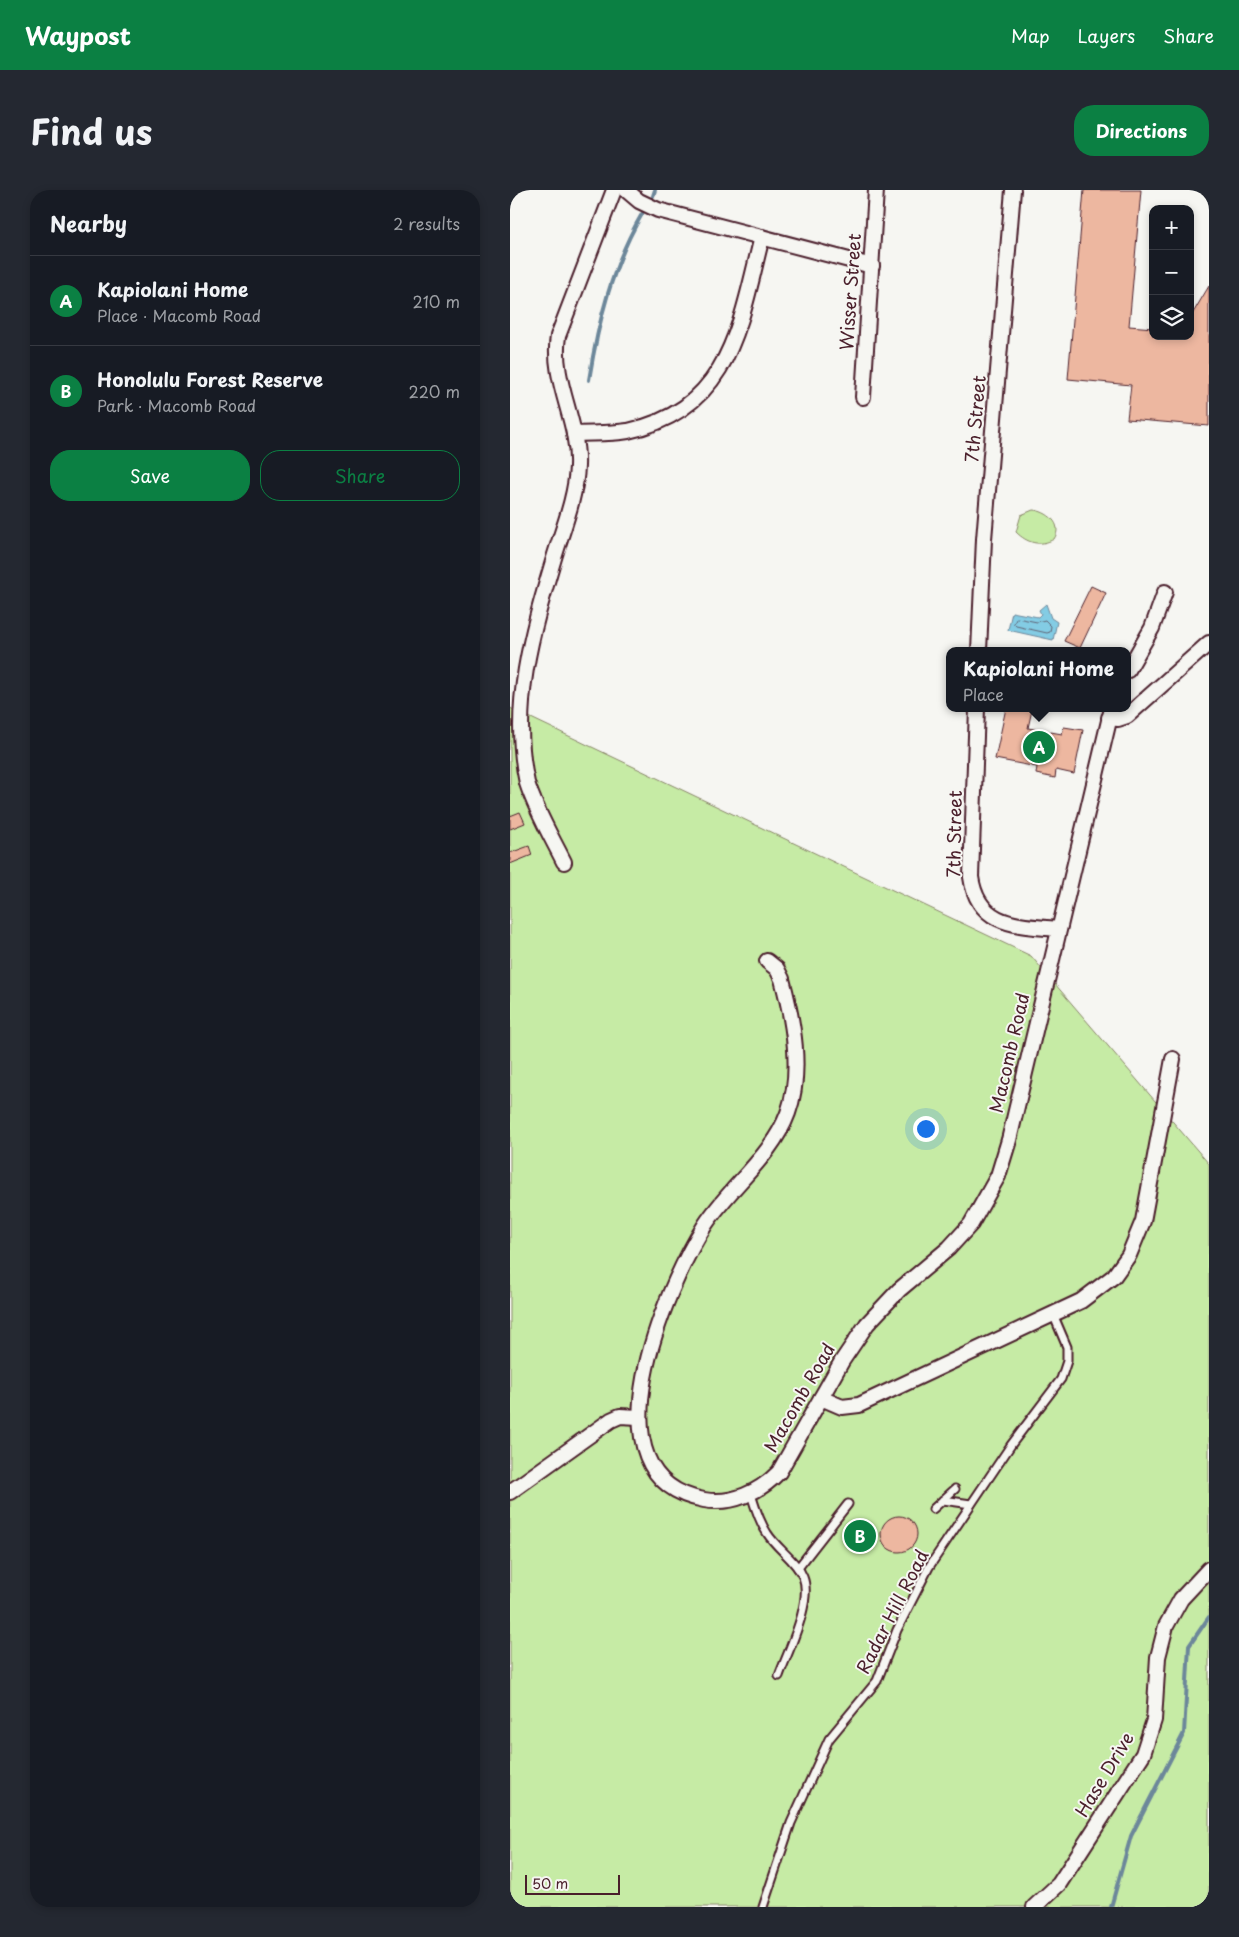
<!DOCTYPE html>
<meta charset="utf-8">
<style>
body{margin:0;font-family:"Playpen Sans",sans-serif;background:#242831;color:#f1f3f6}
.controls{position:absolute;right:15px;top:15px;display:grid;overflow:hidden;border-radius:10px;box-shadow:0 2px 8px #0003}
.controls button{width:45px;height:45px;display:grid;place-items:center;padding:0;border:0;border-bottom:1px solid #363941;background:#171b24;color:#f1f3f6;font:25px sans-serif}
.scale{position:absolute;left:15px;bottom:12px;width:95px;box-sizing:border-box;padding-left:5px;border:2px solid #4a1f2b;border-top:0;font-size:14px;line-height:18px;white-space:nowrap;color:#4a1f2b;-webkit-text-stroke:4px #f6f6f2;paint-order:stroke}
.you{position:absolute;left:415px;top:938px;width:18px;height:18px;margin:-12px;border:4px solid #fff;border-radius:50%;background:#1a73e8;box-shadow:0 0 0 8px #1a73e833}
.badge{display:grid;place-items:center;width:32px;height:32px;border-radius:50%;background:#0b8043;color:#fff;font-size:16px;font-weight:700}
.pin{position:absolute;translate:-50% -50%;border:2px solid #fff;box-shadow:0 1px 5px #0006}
.popup{position:absolute;left:436px;top:457px;width:185px;height:65px;box-sizing:border-box;display:grid;place-content:center;border-radius:10px;background:#171b24;filter:drop-shadow(0 1px 4px #0005);font-size:16px;white-space:nowrap;color:#9ea1a6}
.popup b{font-size:19px;color:#f1f3f6}
.popup::after{content:'';position:absolute;left:50%;top:100%;margin-left:-10px;border:10px solid transparent;border-top-color:#171b24}
.list{margin:0;padding:0;list-style:none}
h2{display:flex;justify-content:space-between;align-items:center;height:65px;margin:0;padding:0 20px;font-size:21px}
h2 small{font-size:16px;font-weight:400;color:#9ea1a6}
.list li{display:grid;grid-template-columns:32px 1fr auto;gap:15px;align-items:center;box-sizing:border-box;height:90px;padding:0 20px;border-top:1px solid #363941}
.list b{display:block;font-size:19px;white-space:nowrap}
.list p{margin:0;font-size:16px;white-space:nowrap;color:#9ea1a6}
.list em{font-size:16px;font-style:normal;color:#9ea1a6}
.actions{display:flex;gap:10px;padding:15px 20px}
.actions a{flex:1;padding:11px 0;border:1px solid #0b8043;border-radius:20px;text-align:center;font-size:18px;color:#0b8043}
.actions .main{background:#0b8043;color:#fff}
.icon{flex:none;width:28px;height:28px;fill:none;stroke:currentColor;stroke-width:2;stroke-linecap:round;stroke-linejoin:round}
.map{position:relative;flex:none;width:699px;height:1717px;overflow:hidden;border-radius:20px}
header{display:flex;align-items:center;gap:30px;box-sizing:border-box;height:70px;padding:0 25px;background:#0b8043;color:#fff}
header strong{font-size:24px}
nav{display:flex;gap:28px;margin-inline-start:auto;font-size:18px}
.intro{display:flex;align-items:center;justify-content:space-between;box-sizing:border-box;height:120px;padding:0 30px}
h1{margin:0;font-size:35px}
.button{padding:12px 22px;border-radius:20px;background:#0b8043;color:#fff;font-size:18px;font-weight:700}
main{display:flex;gap:30px;padding:0 30px}
aside{flex:1;background:#171b24;border-radius:20px;box-shadow:0 2px 8px #0003}
.map>svg:first-child{display:block}
.green{fill:#c6eba5;stroke:#888568}
.water{fill:#83cce4;stroke:#6c879a}
.lines{fill:none;stroke-linecap:round;stroke-linejoin:round}
.shore{stroke:#616475;stroke-width:1}
.stream{stroke:#6c879a;stroke-width:4}
.building{fill:#edb7a0;stroke:#4a1f2b}
.service-casing{stroke:#4a1f2b;stroke-width:11}
.minor-casing{stroke:#4a1f2b;stroke-width:18}
.service{stroke:#f6f6f2;stroke-width:7}
.minor{stroke:#f6f6f2;stroke-width:14}
.labels{text-anchor:middle;stroke-width:4;stroke-linejoin:round;paint-order:stroke}
.street-label{font-size:18px;fill:#4a1f2b;stroke:#f6f6f2}
</style>
<header>
<strong>Waypost</strong>
<nav><a>Map</a><a>Layers</a><a>Share</a></nav>
</header>
<div class="intro"><h1>Find us</h1><a class="button">Directions</a></div>
<main>
<aside>
<h2>Nearby<small>2 results</small></h2>
<ul class="list">
<li><span class="badge">A</span><div><b>Kapiolani Home</b><p>Place · Macomb Road</p></div><em>210 m</em></li>
<li><span class="badge">B</span><div><b>Honolulu Forest Reserve</b><p>Park · Macomb Road</p></div><em>220 m</em></li>
</ul>
<div class="actions"><a class="main">Save</a><a>Share</a></div>
</aside>
<div class="map">
<svg width="699" height="1717" viewBox="0 0 699 1717">
<rect width="100%" height="100%" fill="#f6f6f2"/>
<filter id="ink" filterUnits="userSpaceOnUse"><feTurbulence type="fractalNoise" baseFrequency=".02" numOctaves="2"/><feDisplacementMap in="SourceGraphic" scale="10" xChannelSelector="R" yChannelSelector="G"/><feConvolveMatrix kernelMatrix="1 2 1 2 8 2 1 2 1" color-interpolation-filters="sRGB"/></filter>
<g filter="url(#ink)">
<g class="green">
<path d="M523,320C537,321 554,334 544,349C530,357 517,353 506,342L511,325Z"/>
<polygon points="0,518 521,766 699,974 699,1717 0,1717"/>
</g>
<polygon class="water" points="536,414 541,428 547,432 543,450 498,440 502,422 528,427 531,424 529,420"/>
<g class="lines">
<polygon class="shore" points="507,428 527,432 535,430 541,436 540,442 537,443 506,436 504,434"/>
<g class="stream">
<polyline points="143,6 145,0"/>
<path d="M79,190C88,133 102,75 132,24"/>
<polyline points="601,1717 621,1646 674,1543 679,1456 699,1427"/>
</g>
</g>
<g class="building">
<polygon points="574,0 631,0 619,136 643,138 643,146 680,146 680,128 699,96 699,236 617,229 621,195 558,189"/>
<polygon points="581,396 596,403 570,458 554,451"/>
<polygon points="496,518 522,520 518,538 552,544 554,537 573,540 564,584 546,580 545,588 526,584 527,577 485,569"/>
<polygon points="10,622 15,633 0,639 0,626"/>
<polygon points="19,656 22,665 0,674 0,663"/>
<circle cx="389" cy="1344" r="18"/>
</g>
<g class="lines">
<g class="service-casing">
<g id="service">
<path d="M241,1304C245,1317 249,1331 257,1343C267,1359 286,1370 293,1387C303,1412 278,1461 269,1486"/>
<polyline points="433,1310 461,1314"/>
<polyline points="423,1319 445,1299"/>
<polyline points="288,1378 338,1314"/>
<polyline points="253,1717 281,1633 319,1549 367,1491 387,1440 419,1377 501,1255 551,1189 557,1171 557,1157 543,1124"/>
</g>
</g>
<g class="minor-casing">
<g id="minor">
<polyline points="116,0 129,11 148,20 362,76"/>
<polyline points="353,207 366,0"/>
<path d="M64,244C82,243 100,244 118,241C221,219 230,133 252,47"/>
<polyline points="469,461 474,349 503,0"/>
<polyline points="618,480 642,438 655,402"/>
<path d="M467,518L461,687C468,737 508,735 548,739"/>
<polyline points="599,528 608,529 617,526 699,453"/>
<path d="M54,672C41,646 26,621 17,593C0,516 22,442 44,368C53,338 66,307 67,276C69,231 41,191 48,146L104,0"/>
<path d="M257,771L267,779L272,789C283,830 293,881 278,923C262,967 220,996 195,1035C156,1097 72,1288 194,1310C222,1315 250,1302 269,1282L332,1171L357,1134L389,1100L439,1058L461,1034L488,986L499,950L602,518"/>
<polyline points="311,1208 332,1217 349,1215 571,1111 604,1086 619,1065 633,1031 663,869"/>
<polyline points="0,1302 101,1230 110,1226 129,1227"/>
<polyline points="524,1717 549,1694 633,1564 644,1530 648,1467 656,1436 671,1409 699,1379"/>
</g>
</g>
<use href="#service" class="service"/>
<use href="#minor" class="minor"/>
</g>
</g>
<g class="labels">
<g class="street-label">
<text transform="translate(341 102) rotate(-86)" y="6">Wisser Street</text>
<text transform="translate(466 229) rotate(-85)" y="6">7th Street</text>
<text transform="translate(445 644) rotate(-89)" y="6">7th Street</text>
<text transform="translate(500 863) rotate(-77)" y="6">Macomb Road</text>
<text transform="translate(290 1208) rotate(-60)" y="6">Macomb Road</text>
<text transform="translate(383 1422) rotate(-63)" y="6">Radar Hill Road</text>
<text transform="translate(595 1585) rotate(-59)" y="6">Hase Drive</text>
</g>
</g>
</svg>
<div class="controls">
<button>+</button>
<button>−</button>
<button><svg class="icon" aria-label="layers" viewBox="0 0 24 24"><path d="M12 4l9 5-9 5-9-5zM3 14l9 5 9-5"/></svg></button>
</div>
<div class="scale">50 m</div>
<div class="you"></div>
<div class="pin badge" style="left:529px;top:557px">A</div>
<div class="popup"><b>Kapiolani Home</b>Place</div>
<div class="pin badge" style="left:350px;top:1346px">B</div>
</div>
</main>
